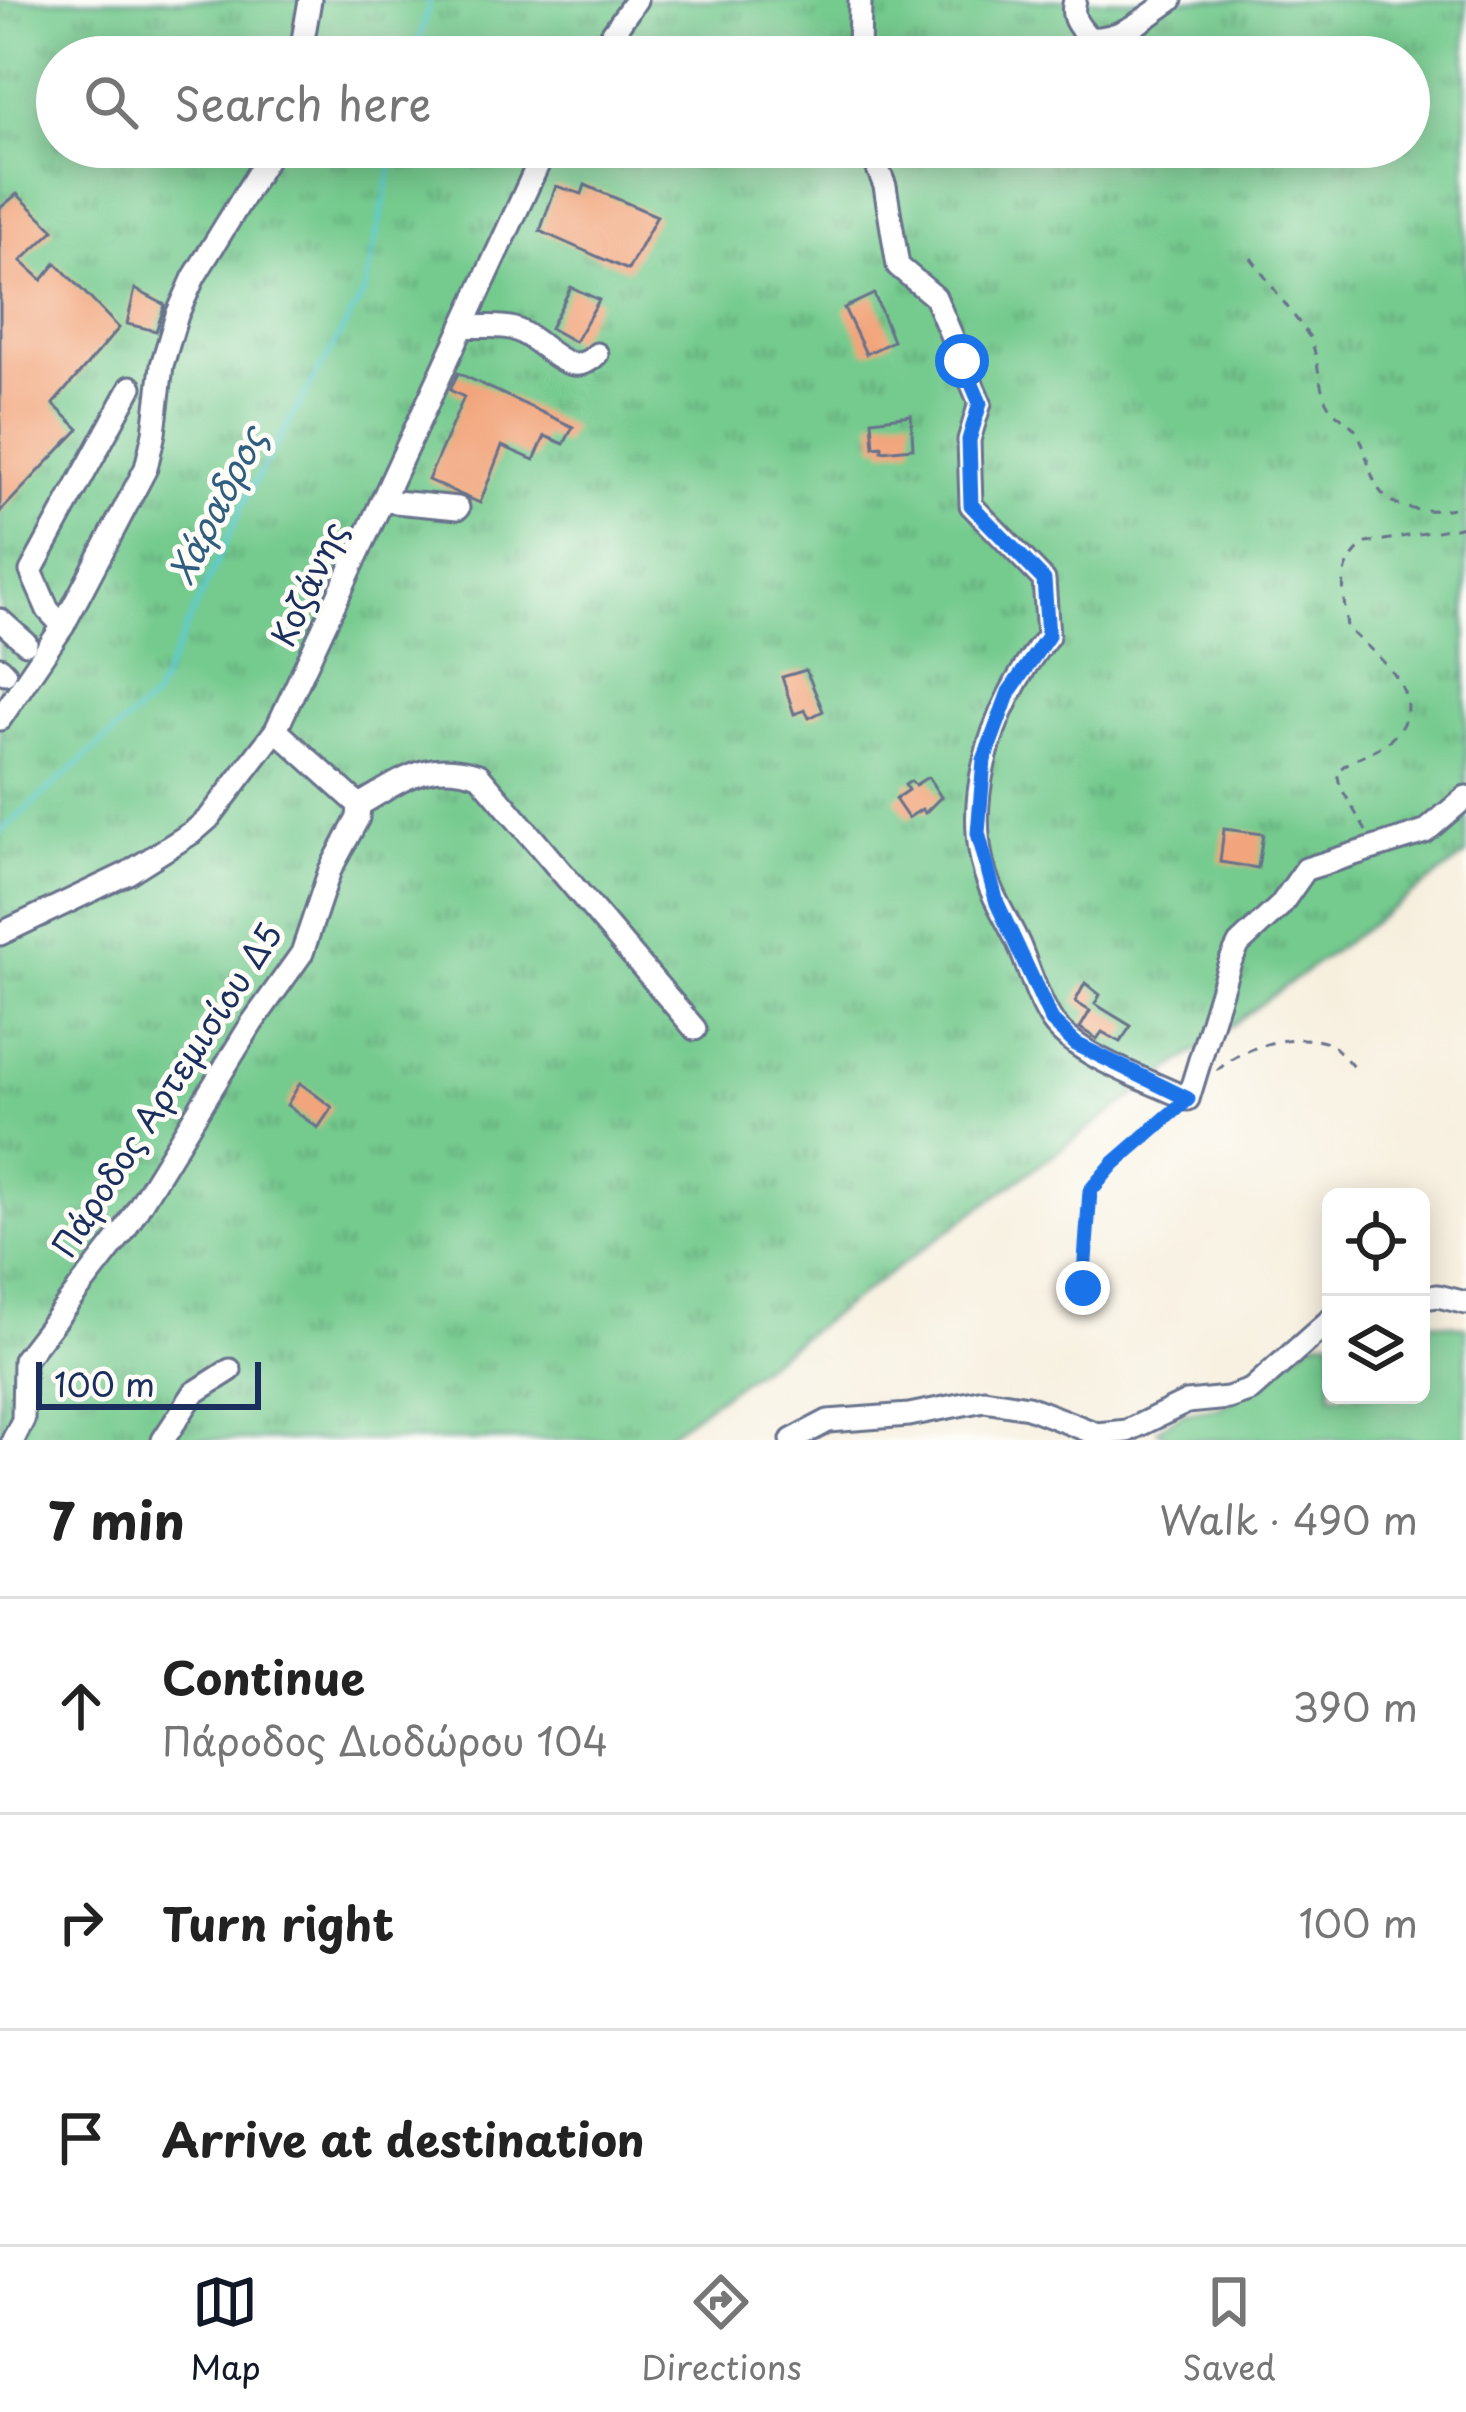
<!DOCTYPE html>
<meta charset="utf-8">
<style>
body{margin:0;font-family:"Playpen Sans",sans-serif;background:#f6f6f6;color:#222}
.controls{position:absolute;right:36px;bottom:36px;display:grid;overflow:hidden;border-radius:18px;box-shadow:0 6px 30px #0003}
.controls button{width:108px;height:108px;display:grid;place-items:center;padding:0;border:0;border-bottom:3px solid #e0e0e0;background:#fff;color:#222;font:60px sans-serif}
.scale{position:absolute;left:36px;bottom:30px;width:225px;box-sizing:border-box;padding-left:12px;border:6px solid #1b2f5e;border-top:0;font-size:33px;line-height:42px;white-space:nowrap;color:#1b2f5e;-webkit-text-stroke:9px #fdfcf7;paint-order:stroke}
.stop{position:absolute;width:36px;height:36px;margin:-27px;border:9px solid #1a73e8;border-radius:50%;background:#fff}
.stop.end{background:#1a73e8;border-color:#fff;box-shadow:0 3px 12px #0008}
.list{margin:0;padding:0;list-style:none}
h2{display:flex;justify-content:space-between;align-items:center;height:156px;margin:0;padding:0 48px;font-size:51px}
h2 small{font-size:39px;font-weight:400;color:#767676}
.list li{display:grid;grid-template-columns:78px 1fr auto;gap:36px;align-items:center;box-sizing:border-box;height:216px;padding:0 48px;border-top:3px solid #e0e0e0}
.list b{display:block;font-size:45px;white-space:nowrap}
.list p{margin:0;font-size:39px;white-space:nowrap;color:#767676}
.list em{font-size:39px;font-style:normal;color:#767676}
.icon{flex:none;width:66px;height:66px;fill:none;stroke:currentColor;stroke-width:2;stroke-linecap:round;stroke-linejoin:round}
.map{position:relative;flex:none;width:1466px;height:1440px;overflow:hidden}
.search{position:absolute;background:#fff;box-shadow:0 6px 30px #0003;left:36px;right:36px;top:36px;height:132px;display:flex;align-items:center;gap:30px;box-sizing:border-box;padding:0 42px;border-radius:66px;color:#767676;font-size:45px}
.sheet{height:804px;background:#fff}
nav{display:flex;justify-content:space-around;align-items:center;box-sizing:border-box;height:168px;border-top:3px solid #e0e0e0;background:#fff;font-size:33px;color:#767676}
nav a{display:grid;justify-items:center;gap:6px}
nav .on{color:#111827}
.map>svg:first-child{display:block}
.grass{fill:#75ca8e;stroke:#487c76;stroke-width:3}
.park{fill:url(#park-tufts);stroke:#487c76;stroke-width:3;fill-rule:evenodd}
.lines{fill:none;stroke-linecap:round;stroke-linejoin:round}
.stream{stroke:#5dcad1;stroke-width:4.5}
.building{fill:#f2a57b}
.minor-casing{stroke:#68728b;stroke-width:27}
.path{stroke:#68728b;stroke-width:3;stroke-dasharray:9 9;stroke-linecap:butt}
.minor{stroke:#fff;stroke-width:21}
.route{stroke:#1a73e8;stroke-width:15}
.labels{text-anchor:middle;stroke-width:10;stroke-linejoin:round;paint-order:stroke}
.street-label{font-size:33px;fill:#1b2f5e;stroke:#fdfcf7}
.water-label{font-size:36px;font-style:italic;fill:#2f5e80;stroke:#fdfcf7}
</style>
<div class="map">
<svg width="1466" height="1440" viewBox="0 0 1466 1440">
<defs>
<pattern id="park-tufts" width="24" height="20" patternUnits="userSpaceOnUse" patternTransform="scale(3)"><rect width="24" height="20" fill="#75ca8e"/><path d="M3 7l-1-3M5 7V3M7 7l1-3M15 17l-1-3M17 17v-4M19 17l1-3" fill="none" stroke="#5fa477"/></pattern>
</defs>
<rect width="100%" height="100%" fill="#fdfcf7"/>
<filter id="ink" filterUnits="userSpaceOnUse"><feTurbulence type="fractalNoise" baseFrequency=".00833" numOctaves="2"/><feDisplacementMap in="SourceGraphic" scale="24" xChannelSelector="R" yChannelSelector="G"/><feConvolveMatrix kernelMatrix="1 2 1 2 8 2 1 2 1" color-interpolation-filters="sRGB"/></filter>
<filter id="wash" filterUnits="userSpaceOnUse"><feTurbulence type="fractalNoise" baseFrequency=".004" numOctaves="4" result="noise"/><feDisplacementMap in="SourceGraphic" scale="48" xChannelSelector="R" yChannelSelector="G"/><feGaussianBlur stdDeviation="2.7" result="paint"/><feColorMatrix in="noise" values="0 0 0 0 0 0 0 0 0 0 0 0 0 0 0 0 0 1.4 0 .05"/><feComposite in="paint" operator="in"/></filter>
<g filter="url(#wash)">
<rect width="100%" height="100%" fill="#f7efde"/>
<polygon class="grass" points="1421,1320 1466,1327 1466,1440 1171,1440 1157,1430 1181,1414 1224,1406 1313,1341 1331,1338 1331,1395 1421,1395"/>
<path class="park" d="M0,0H1466V855L660,1440H0ZM57,57H1409V147H57Z"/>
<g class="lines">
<g class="stream">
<polyline points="415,57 430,0"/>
<polyline points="0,832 154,698 248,494 364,293 396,147"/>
</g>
</g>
<g id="blocks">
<g class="building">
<polygon points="585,185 657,216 628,270 540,231 556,186 582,194"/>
<polygon points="17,194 54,230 21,261 42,280 56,263 119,328 53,404 79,429 0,512 0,208"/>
<polygon points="571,287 599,300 575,342 550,328"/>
<polygon points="135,289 165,305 156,331 127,324"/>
<polygon points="874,294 893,341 866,354 844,308"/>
<polygon points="458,373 573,427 564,444 545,436 534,460 502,446 480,503 428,480 464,397 450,390"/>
<polygon points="911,415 913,448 882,451 882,446 874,447 872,420"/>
<polygon points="806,670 823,711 809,718 805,710 794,714 782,677"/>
<polygon points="928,777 941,797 925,813 922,809 908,818 895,799 908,790 905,785 911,781 915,785"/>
<polygon points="1224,829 1263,834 1258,868 1220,862"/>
<polygon points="1085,983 1100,995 1095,1004 1131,1026 1120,1042 1102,1032 1097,1039 1080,1028 1090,1011 1075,1002"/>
<polygon points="300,1083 332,1107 318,1128 287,1105"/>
</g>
</g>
</g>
<g filter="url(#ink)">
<use href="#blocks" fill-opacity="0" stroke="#68728b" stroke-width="3"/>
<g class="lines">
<g class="minor-casing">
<g id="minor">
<path d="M1075,0C1070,17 1078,26 1089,38C1121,41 1146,17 1171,0"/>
<polyline points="300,57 310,0"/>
<polyline points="596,57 636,0"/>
<polyline points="859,57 860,0"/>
<path d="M869,147L885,186L898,266L935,297L980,403L969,440L971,505L1044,580L1048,636C990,705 952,819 998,904C1005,918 1012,930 1019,945C1029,969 1038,1000 1052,1021C1076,1056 1150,1081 1188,1099L1230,962L1239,944L1280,906L1306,869L1425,832L1466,797"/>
<path d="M464,326C480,328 499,324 514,329C545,339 568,384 597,354"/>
<polyline points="385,501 458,508"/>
<polyline points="0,620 26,643"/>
<polyline points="63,626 48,610 31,571 131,387"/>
<polyline points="0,668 5,673"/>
<polyline points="0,719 63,626 146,468 154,433 162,365 177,315 194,277 274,147"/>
<path d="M359,805C403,780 427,758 479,775L695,1029"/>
<polyline points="0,934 128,873 193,832 209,818 276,730 546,147"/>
<polyline points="1421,1298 1438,1296 1466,1303"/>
<polyline points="13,1440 23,1420 24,1360 124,1231 252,1023 302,953 330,870 358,818 359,805 276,730"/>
<polyline points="163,1440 194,1393 230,1370"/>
<polyline points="792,1440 828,1421 909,1415 984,1400 1028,1407 1097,1434 1127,1431 1187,1402 1228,1398 1251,1390 1331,1319"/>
</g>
</g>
<g class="path">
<path d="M1251,258L1309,336C1319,356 1317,380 1326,401C1332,415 1351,421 1358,434C1367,451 1368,472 1378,488C1396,517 1438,511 1466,506"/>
<path d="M1366,831L1340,786L1337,772C1352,756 1378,753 1394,736C1433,695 1374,653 1347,628C1344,594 1335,566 1366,543L1466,526"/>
<path d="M1217,1071C1241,1047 1294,1031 1328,1043C1338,1047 1348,1062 1356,1070"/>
<polyline points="1083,1288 1091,1191 1114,1163 1175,1110"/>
</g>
<use href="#minor" class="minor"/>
</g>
</g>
<g class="lines" filter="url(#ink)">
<polyline class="route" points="962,361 980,403 969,440 971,505 1044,580 1048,636 1009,692 984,760 978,833 997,903 1052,1021 1076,1044 1188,1099 1114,1163 1090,1191 1083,1288"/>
</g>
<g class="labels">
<g class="street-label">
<text transform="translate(309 584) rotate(-65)" y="12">Κοζάνης</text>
<text transform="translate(167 1090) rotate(-57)" y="12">Πάροδος Αρτεμισίου Δ5</text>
</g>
<g class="water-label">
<text transform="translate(217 505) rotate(-63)" y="13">Χάραδρος</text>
</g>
</g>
</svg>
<div class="controls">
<button><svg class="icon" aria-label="locate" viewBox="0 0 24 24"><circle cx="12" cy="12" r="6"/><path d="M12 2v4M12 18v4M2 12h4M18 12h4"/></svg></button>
<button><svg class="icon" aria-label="layers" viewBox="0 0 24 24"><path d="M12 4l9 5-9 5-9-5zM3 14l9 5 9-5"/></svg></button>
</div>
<div class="scale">100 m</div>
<div class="stop" style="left:962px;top:361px"></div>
<div class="stop end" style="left:1083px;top:1288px"></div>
<div class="search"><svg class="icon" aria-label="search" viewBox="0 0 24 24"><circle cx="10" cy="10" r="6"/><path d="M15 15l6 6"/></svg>Search here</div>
</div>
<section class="sheet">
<h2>7 min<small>Walk · 490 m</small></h2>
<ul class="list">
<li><svg class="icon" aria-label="ahead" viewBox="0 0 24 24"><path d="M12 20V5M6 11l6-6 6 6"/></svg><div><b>Continue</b><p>Πάροδος Διοδώρου 104</p></div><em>390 m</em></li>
<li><svg class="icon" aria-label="right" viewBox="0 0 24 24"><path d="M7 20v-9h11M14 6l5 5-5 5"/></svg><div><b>Turn right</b></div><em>100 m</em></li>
<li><svg class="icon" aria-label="arrive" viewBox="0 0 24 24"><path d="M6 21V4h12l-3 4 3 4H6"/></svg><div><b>Arrive at destination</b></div></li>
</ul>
</section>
<nav>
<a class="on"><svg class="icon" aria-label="map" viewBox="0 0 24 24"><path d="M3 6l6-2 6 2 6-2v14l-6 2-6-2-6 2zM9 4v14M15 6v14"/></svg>Map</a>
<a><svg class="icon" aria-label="directions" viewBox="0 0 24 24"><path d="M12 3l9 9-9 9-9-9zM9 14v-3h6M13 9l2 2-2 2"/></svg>Directions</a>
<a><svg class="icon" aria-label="saved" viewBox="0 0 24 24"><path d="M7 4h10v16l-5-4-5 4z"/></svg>Saved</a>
</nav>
